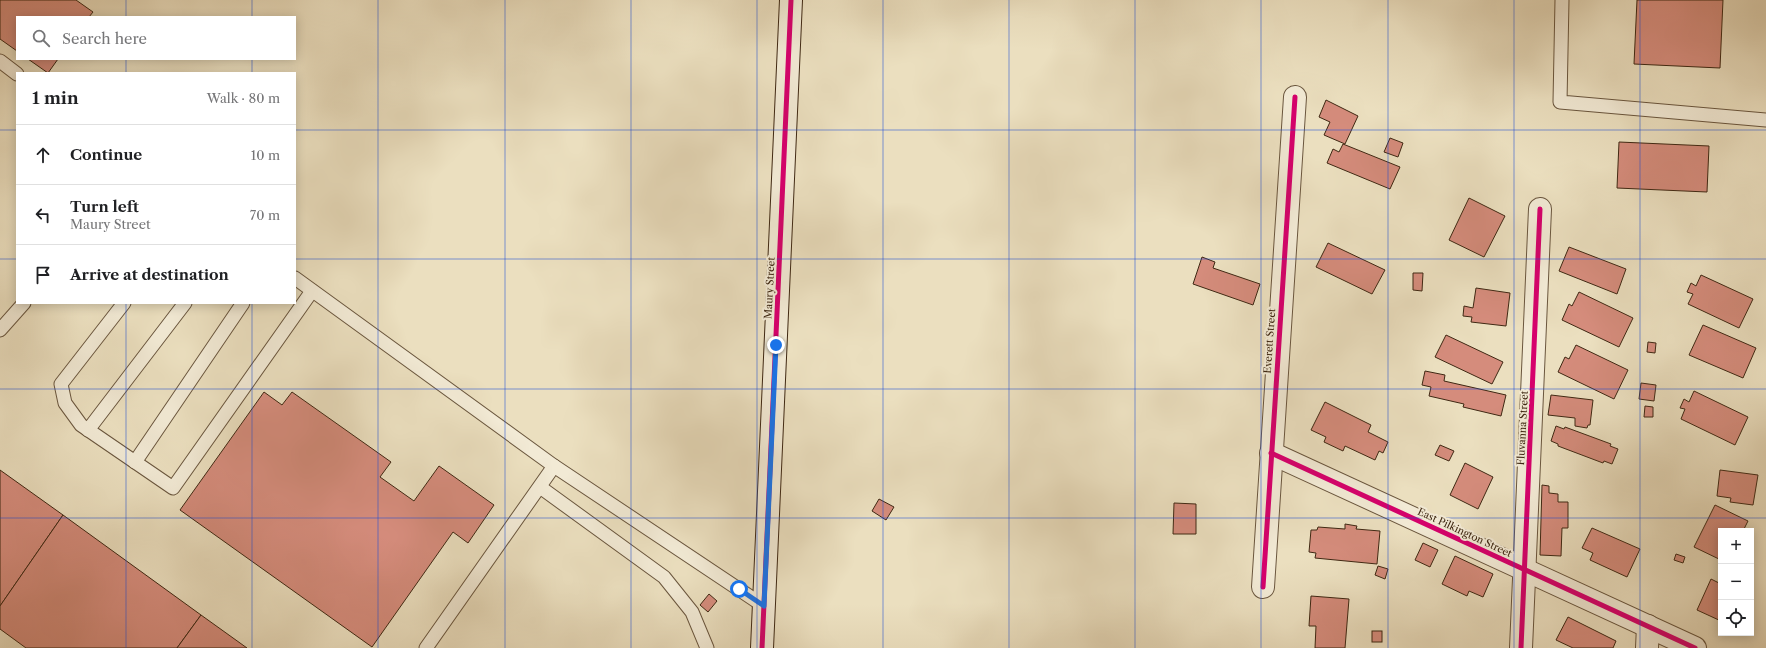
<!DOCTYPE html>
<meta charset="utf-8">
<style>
body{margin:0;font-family:"Libre Caslon Text",serif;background:#f6f6f6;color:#202124}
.controls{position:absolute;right:12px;bottom:12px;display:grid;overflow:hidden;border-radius:0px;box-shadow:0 2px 10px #0003}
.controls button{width:36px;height:36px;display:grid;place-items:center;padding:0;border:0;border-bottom:1px solid #e0e0e0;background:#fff;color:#202124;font:20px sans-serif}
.stop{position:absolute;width:12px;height:12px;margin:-9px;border:3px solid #1a73e8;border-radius:50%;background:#fff}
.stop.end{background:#1a73e8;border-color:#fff;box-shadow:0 1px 4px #0008}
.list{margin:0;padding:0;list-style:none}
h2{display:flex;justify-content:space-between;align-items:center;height:52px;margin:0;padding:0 16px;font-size:17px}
h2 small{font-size:13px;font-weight:400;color:#757577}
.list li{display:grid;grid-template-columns:26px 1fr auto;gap:12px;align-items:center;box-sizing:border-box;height:60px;padding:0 16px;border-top:1px solid #e0e0e0}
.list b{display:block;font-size:15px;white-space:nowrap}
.list p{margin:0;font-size:13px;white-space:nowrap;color:#757577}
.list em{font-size:13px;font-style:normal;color:#757577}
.icon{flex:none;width:22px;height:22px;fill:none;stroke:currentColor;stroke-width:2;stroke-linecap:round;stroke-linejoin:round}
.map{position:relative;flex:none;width:1766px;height:648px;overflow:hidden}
.search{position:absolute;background:#fff;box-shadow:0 2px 10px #0003;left:16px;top:16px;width:280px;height:44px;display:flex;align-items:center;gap:10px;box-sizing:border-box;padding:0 14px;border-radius:0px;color:#757577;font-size:15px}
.panel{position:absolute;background:#fff;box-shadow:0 2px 10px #0003;left:16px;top:72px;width:280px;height:232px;border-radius:0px}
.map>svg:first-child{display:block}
.building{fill:#d58c7c;stroke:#3f2813}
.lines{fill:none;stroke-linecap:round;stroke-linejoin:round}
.lane-casing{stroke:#6a563e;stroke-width:15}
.street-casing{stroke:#6a563e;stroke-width:24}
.secondary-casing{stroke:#3f2813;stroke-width:24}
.lane{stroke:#f2ead5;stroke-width:13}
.street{stroke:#f2ead5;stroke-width:22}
.secondary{stroke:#f2ead5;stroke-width:22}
.cycleway-casing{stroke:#f2ead5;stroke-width:8}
.cycleway{stroke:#d6006c;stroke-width:5}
.route{stroke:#1a73e8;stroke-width:5}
.grid{fill:none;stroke:#1d4ed8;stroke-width:1;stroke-opacity:0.55}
.labels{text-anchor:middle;stroke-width:4;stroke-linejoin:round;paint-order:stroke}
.street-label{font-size:10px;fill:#3f2813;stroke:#f2ead5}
</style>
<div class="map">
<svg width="1766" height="648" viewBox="0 0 1766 648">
<rect width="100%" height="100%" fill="#ebdfbf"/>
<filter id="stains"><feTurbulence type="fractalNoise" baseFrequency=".005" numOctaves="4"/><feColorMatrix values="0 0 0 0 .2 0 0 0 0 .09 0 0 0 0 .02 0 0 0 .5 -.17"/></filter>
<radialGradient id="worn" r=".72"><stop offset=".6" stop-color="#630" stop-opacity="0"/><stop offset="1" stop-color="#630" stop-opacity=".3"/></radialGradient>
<g class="building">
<polygon points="0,0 76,0 93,12 89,17 17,17 17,51 0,39"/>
<polygon points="1637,0 1723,0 1720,68 1634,64"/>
<polygon points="28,59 58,59 48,73"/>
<polygon points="1326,100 1358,116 1345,144 1324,135 1330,122 1319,117"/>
<polygon points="1390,138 1403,143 1398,157 1384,152"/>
<polygon points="1619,142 1709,146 1707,192 1617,188"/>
<polygon points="1343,144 1400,167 1390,189 1327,163 1333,149 1339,152"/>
<polygon points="1469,198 1505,216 1484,257 1449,240"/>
<polygon points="1328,243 1385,270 1372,294 1316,267"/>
<polygon points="1569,247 1626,269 1617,294 1559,271"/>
<polygon points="1202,257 1215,262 1213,268 1260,284 1253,305 1193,284"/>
<polygon points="1413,273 1423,273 1422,291 1413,290"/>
<polygon points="1701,275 1753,299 1739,328 1688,304 1693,294 1687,292 1691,283 1696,286"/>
<polygon points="1476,288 1510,293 1506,326 1471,322 1472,317 1463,316 1464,306 1473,308"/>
<polygon points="1579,292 1633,318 1619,347 1562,320 1569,304 1572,306"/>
<polygon points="1703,325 1756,348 1743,378 1689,355"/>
<polygon points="1446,335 1503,362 1492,384 1435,357"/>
<polygon points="1648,342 1656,343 1655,353 1647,352"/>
<polygon points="1576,345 1628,370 1614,399 1558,372 1565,357 1569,359"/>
<polygon points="1425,371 1445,375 1444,381 1506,395 1501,416 1463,407 1464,404 1429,396 1431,387 1422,385"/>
<polygon points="1641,383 1656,385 1654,401 1639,399"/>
<polygon points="1694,391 1748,417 1735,445 1681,419 1685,409 1680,408 1684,399 1689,402"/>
<polygon points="264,392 282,405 292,392 391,462 380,477 414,501 439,466 494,505 468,543 453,532 372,647 180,510"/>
<polygon points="1551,395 1593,400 1590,425 1588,425 1587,428 1575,426 1575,418 1548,415"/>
<polygon points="1325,402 1371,425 1368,432 1388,442 1383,453 1379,451 1375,460 1345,446 1343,451 1324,442 1326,437 1311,430"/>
<polygon points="1645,406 1653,407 1653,417 1644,417"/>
<polygon points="1556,426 1564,429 1565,427 1611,444 1610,446 1618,449 1612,464 1604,461 1603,463 1558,446 1558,444 1551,441"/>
<polygon points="1440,445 1454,451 1449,461 1435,455"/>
<polygon points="1465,463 1493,477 1478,509 1450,495"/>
<polygon points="0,470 63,515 0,606"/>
<polygon points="1720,470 1758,475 1753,505 1730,502 1731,498 1717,496"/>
<polygon points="1542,485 1549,486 1549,493 1558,494 1558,502 1568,502 1568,528 1562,528 1561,556 1540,555"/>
<polygon points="879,499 894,507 886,520 872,511"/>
<polygon points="1174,503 1196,504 1196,534 1173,534"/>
<polygon points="1715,505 1748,521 1743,531 1721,531 1721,560 1694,547"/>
<polygon points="63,515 201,615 177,648 26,648 0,629 0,606"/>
<polygon points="1345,524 1357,526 1356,529 1380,531 1377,564 1315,558 1316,553 1309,552 1311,530 1317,530 1318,527 1345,529"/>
<polygon points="1592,528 1640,549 1627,577 1590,560 1593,553 1582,548"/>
<polygon points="1423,543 1438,550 1430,567 1415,560"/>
<polygon points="1676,554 1685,557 1683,563 1674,560"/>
<polygon points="1455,556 1493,574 1483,597 1469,591 1467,596 1442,584"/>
<polygon points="1378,566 1388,569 1385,579 1375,575"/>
<polygon points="1711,579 1721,584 1721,621 1697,610"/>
<polygon points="709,594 717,601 708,612 700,605"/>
<polygon points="1311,596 1349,599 1345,648 1315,648 1316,626 1309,626"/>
<polygon points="201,615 247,648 177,648"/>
<polygon points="1568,617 1616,641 1613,648 1573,648 1556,640"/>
<rect x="1372" y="631" width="10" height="11"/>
</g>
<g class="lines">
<g class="lane-casing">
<g id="lane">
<polyline points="1562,0 1560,102 1766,120"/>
<polyline points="0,61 17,74"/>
<polyline points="295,278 554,466"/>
<polyline points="124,303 61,384 65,403 81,425 173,488 312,291"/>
<polyline points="0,330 24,303"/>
<polyline points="88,430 185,303"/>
<polyline points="135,462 243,303"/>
<polyline points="540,487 664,577 692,612 707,648"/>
<polyline points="426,648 554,466 764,606"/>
</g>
</g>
<g class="street-casing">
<g id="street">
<polyline points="1271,453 1695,648"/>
<polyline points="1263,587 1295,97"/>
<polyline points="1521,648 1540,209"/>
<polyline points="1647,648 1648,626"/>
</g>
</g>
<g class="secondary-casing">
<polyline id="secondary" points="762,648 791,0"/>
</g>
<use href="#lane" class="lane"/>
<use href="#street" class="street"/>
<use href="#secondary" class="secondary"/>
<g class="cycleway-casing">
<g id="cycleway">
<polyline points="1271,453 1695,648"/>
<polyline points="1263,587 1295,97"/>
<polyline points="762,648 791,0"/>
<polyline points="1521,648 1540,209"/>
</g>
</g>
<use href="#cycleway" class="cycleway"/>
</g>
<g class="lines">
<polyline class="route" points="739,589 764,606 776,345"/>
</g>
<path class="grid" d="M126,0V17M252,0V17M378,0V648M505,0V648M631,0V648M757,0V648M883,0V648M1009,0V648M1135,0V648M1261,0V648M1388,0V648M1514,0V648M1640,0V648M126,59V73M252,59V73M0,130H17M295,130H1766M0,259H17M295,259H1766M126,303V648M252,303V648M0,389H1766M0,518H1766"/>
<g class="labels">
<g class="street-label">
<text transform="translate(769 288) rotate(-87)" y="4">Maury Street</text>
<text transform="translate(1269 341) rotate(-86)" y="4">Everett Street</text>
<text transform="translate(1522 428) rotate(-87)" y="4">Fluvanna Street</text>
<text transform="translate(1465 532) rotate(25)" y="4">East Pilkington Street</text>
</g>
</g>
<rect width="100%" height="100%" filter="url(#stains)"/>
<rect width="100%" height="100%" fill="url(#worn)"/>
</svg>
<div class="controls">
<button>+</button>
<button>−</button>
<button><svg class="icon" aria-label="locate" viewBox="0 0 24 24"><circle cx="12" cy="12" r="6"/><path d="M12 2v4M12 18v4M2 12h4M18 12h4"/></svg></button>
</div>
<div class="stop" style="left:739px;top:589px"></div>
<div class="stop end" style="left:776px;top:345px"></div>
<div class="search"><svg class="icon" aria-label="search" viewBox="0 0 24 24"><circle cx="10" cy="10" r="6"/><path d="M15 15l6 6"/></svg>Search here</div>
<section class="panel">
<h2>1 min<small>Walk · 80 m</small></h2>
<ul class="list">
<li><svg class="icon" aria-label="ahead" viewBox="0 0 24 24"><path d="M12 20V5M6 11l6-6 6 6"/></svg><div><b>Continue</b></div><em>10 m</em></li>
<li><svg class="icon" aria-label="left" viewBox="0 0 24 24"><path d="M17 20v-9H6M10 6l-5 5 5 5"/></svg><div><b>Turn left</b><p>Maury Street</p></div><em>70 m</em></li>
<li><svg class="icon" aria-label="arrive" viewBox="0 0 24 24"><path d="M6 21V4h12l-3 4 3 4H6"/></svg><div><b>Arrive at destination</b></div></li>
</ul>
</section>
</div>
